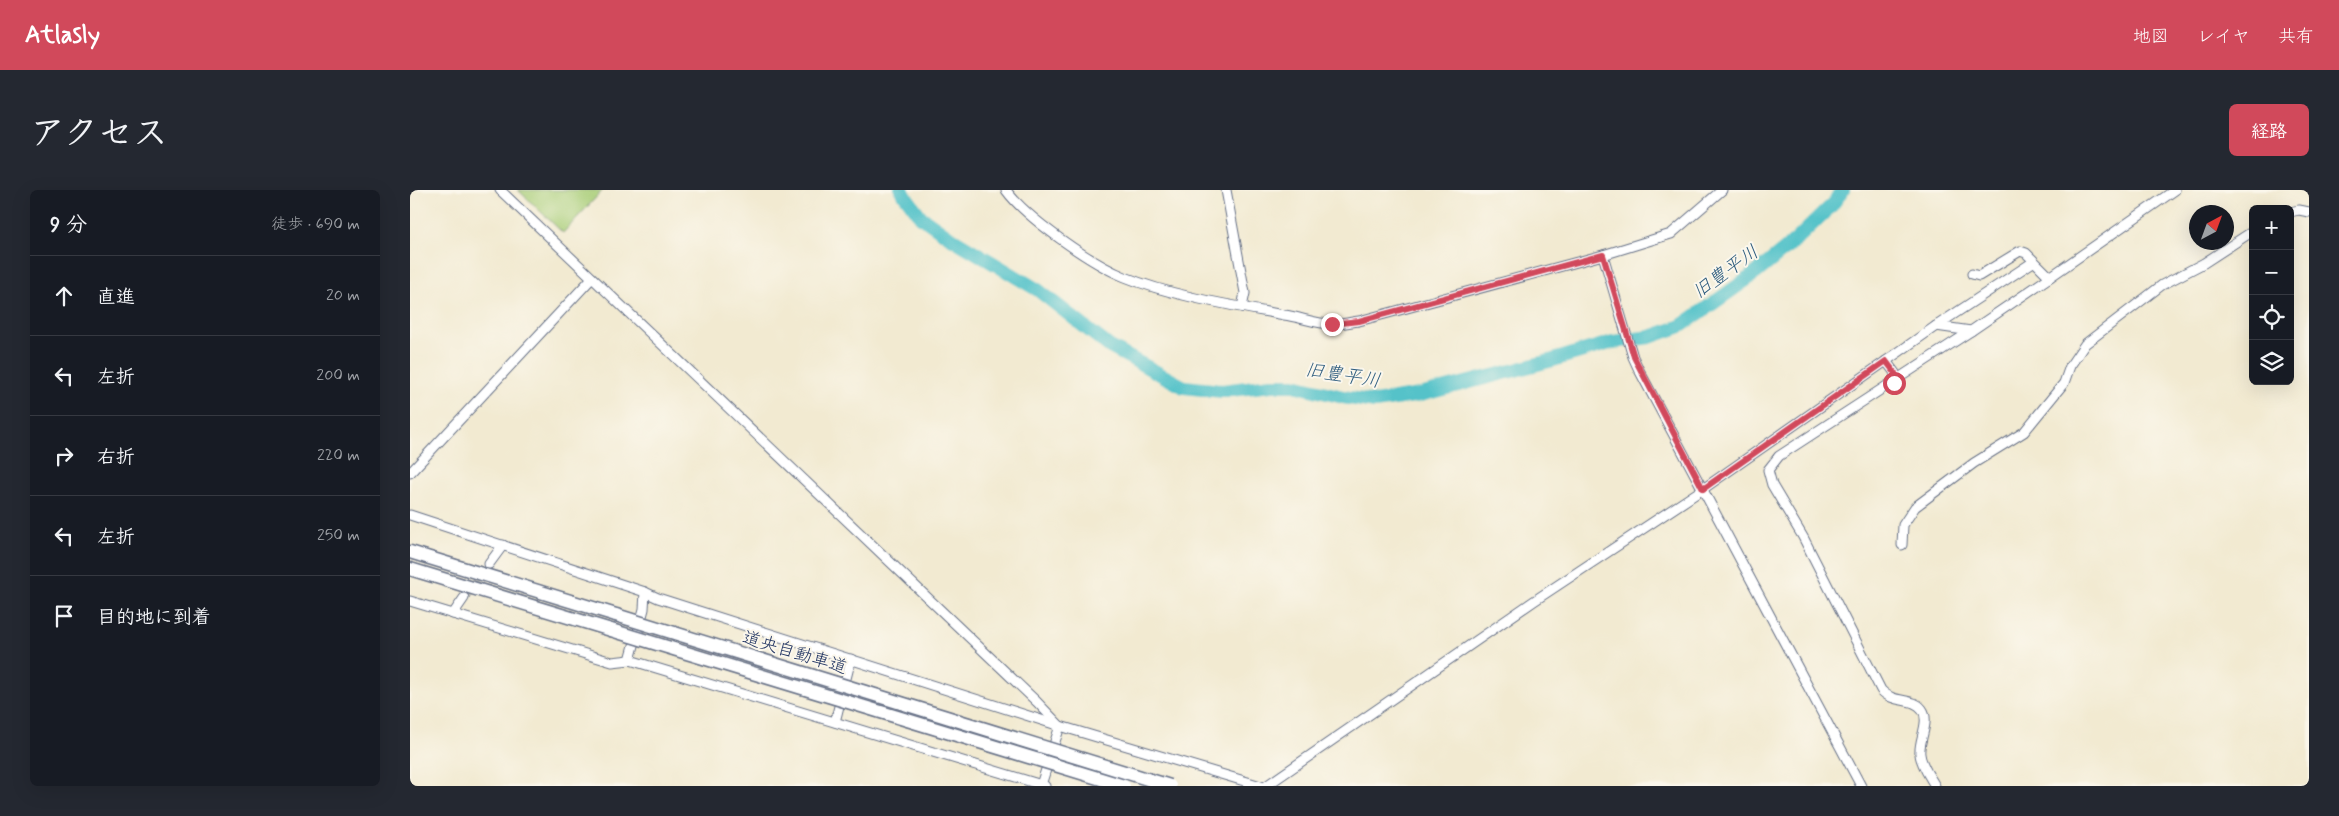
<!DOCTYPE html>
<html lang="ja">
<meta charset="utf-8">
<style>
body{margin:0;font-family:Mynerve,"Klee One",sans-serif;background:#242831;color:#f1f3f6}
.controls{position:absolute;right:15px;top:15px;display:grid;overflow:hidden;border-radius:8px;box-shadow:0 5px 20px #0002}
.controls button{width:45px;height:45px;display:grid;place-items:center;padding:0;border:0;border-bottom:1px solid #363941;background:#171b24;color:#f1f3f6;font:25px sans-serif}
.compass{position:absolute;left:1779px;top:15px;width:45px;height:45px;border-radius:50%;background:#171b24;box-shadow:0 5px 20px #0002;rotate:41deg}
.stop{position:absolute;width:15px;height:15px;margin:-11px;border:4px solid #d1495b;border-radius:50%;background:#fff}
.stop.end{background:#d1495b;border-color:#fff;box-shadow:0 1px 5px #0008}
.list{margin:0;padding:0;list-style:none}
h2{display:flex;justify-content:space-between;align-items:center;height:65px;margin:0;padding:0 20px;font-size:21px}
h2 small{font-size:16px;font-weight:400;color:#9ea1a6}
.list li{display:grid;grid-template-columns:32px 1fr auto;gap:15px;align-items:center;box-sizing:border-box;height:80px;padding:0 20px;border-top:1px solid #363941}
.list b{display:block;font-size:19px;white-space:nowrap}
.list em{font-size:16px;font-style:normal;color:#9ea1a6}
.icon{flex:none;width:28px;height:28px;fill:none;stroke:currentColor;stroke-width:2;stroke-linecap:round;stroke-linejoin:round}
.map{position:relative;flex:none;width:1899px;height:596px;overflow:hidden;border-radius:8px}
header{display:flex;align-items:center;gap:30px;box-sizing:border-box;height:70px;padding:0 25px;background:#d1495b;color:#fff}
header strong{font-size:24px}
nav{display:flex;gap:28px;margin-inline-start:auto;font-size:18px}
.intro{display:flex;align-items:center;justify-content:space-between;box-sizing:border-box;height:120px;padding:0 30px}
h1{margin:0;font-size:35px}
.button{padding:12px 22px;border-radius:8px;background:#d1495b;color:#fff;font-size:18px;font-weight:700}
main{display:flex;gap:30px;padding:0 30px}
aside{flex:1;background:#171b24;border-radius:8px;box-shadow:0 5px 20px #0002}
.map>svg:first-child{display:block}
.green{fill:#a8cd77;stroke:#627e6a}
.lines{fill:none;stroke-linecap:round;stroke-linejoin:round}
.river{stroke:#54c2c9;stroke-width:14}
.minor-tunnel{stroke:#c7c5ba;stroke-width:9;stroke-dasharray:9 4.5;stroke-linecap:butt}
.minor-casing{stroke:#667086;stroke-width:11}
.highway-casing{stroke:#667086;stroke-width:15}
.minor{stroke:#fff;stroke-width:9}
.highway{stroke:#fff;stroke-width:12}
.highway-bridge-casing{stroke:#667086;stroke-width:15;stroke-linecap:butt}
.highway-bridge{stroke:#fff;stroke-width:12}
.route{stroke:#d1495b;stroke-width:6}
.labels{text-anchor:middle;stroke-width:4;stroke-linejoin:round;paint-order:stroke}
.street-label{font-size:18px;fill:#1b2f5e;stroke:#fbf7ec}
.water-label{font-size:19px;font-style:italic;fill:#2c5b7e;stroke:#fbf7ec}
</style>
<header>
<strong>Atlasly</strong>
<nav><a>地図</a><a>レイヤ</a><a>共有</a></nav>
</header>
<div class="intro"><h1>アクセス</h1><a class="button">経路</a></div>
<main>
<aside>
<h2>9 分<small>徒歩 · 690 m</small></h2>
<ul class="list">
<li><svg class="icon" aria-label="ahead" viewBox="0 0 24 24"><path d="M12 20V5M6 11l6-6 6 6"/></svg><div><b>直進</b></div><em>20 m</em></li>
<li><svg class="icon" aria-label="left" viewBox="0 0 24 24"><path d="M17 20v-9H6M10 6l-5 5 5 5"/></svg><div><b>左折</b></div><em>200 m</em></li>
<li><svg class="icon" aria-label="right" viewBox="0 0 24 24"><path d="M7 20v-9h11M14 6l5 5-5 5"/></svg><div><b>右折</b></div><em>220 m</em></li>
<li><svg class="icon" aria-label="left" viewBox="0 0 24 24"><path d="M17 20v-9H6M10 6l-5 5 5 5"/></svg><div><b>左折</b></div><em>250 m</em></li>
<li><svg class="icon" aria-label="arrive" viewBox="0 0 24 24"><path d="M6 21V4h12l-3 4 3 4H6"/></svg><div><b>目的地に到着</b></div></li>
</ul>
</aside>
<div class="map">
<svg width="1899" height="596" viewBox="0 0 1899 596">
<rect width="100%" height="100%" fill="#fbf7ec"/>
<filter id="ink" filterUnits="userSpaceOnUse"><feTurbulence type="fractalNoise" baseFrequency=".02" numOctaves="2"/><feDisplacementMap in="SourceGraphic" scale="10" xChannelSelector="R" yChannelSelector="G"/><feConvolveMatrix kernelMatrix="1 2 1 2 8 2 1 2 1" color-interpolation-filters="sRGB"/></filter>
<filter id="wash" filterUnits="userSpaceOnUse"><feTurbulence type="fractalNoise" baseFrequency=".0096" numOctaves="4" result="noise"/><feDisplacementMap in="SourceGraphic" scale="20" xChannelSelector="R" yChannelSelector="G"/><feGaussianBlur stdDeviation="1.12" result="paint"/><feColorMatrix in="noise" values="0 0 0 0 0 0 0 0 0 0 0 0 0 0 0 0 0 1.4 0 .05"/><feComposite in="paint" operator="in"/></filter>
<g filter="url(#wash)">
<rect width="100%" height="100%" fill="#f2ead1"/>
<polygon class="green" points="108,0 193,0 153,43"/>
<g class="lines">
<polyline class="river" points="491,0 511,27 538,46 628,100 700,157 774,197 812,201 861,195 884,195 933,207 965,212 1010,205 1143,170 1203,152 1240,147 1271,136 1346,83 1385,51 1421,16 1433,0"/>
</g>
</g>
<g filter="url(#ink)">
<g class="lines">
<polyline class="minor-tunnel" points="54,408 79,374"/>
<g class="minor-casing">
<g id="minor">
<polyline points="90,0 627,512 650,536 631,595"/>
<path d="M596,0C616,28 682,74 715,87C761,106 825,116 874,125C890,127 906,134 922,134C931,135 940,132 949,131L1193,65L1261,44L1312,0"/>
<polyline points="816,0 835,103 832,117"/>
<polyline points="1880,22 1889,20 1899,22"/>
<polyline points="1193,65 1223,167 1229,180 1451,596"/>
<polyline points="1562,84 1569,86 1610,61 1616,63 1640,87 1765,0"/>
<polyline points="1526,136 1561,141 1640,87"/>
<polyline points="1476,171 1485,183 1484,193"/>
<polyline points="0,283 182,88"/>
<polyline points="0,325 235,402 248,408 650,536 851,596"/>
<polyline points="1492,355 1493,335 1505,317 1564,273 1614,242 1654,193 1660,176 1675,154 1752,95 1794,73 1843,41"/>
<polyline points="79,374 93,355"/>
<polyline points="0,411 202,472 220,470 635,596"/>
<polyline points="43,424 54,408"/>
<polyline points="220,470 234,419 235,402"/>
<polyline points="425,532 441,469"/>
<polyline points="856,596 1124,411 1293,299 1526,136 1623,72"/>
<path d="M1525,596C1520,587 1511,575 1510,564C1508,551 1521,531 1512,519C1503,507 1483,514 1471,500L1393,347L1362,295L1358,280L1369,266L1561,141"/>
</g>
</g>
<g class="highway-casing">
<g id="highway">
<polyline points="0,362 206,425"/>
<polyline points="0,379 201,440"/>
</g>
</g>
<use href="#minor" class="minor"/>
<use href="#highway" class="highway"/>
<g class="highway-bridge-casing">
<g id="highway-bridge">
<polyline points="206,425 760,596"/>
<polyline points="201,440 714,596"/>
</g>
</g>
<use href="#highway-bridge" class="highway-bridge"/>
</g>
</g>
<g class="lines" filter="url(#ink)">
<polyline class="route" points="922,134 949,131 1193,65 1224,167 1293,299 1476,171 1485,183 1484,193"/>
</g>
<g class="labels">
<g class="street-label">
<text transform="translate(385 462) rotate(17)" y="6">道央自動車道</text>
</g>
<g class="water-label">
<text transform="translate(1315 81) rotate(-36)" y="7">旧豊平川</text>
<text transform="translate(933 184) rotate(9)" y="7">旧豊平川</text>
</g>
</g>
</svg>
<div class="controls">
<button>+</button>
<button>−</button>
<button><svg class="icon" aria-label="locate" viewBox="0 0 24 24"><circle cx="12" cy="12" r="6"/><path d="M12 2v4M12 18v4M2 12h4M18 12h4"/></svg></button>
<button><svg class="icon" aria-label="layers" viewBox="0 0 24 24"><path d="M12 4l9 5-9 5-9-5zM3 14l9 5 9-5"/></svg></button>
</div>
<svg class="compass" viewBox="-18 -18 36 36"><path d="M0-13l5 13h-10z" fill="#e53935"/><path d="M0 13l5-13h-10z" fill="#9ea1a6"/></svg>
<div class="stop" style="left:1484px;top:193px"></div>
<div class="stop end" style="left:922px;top:134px"></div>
</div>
</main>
